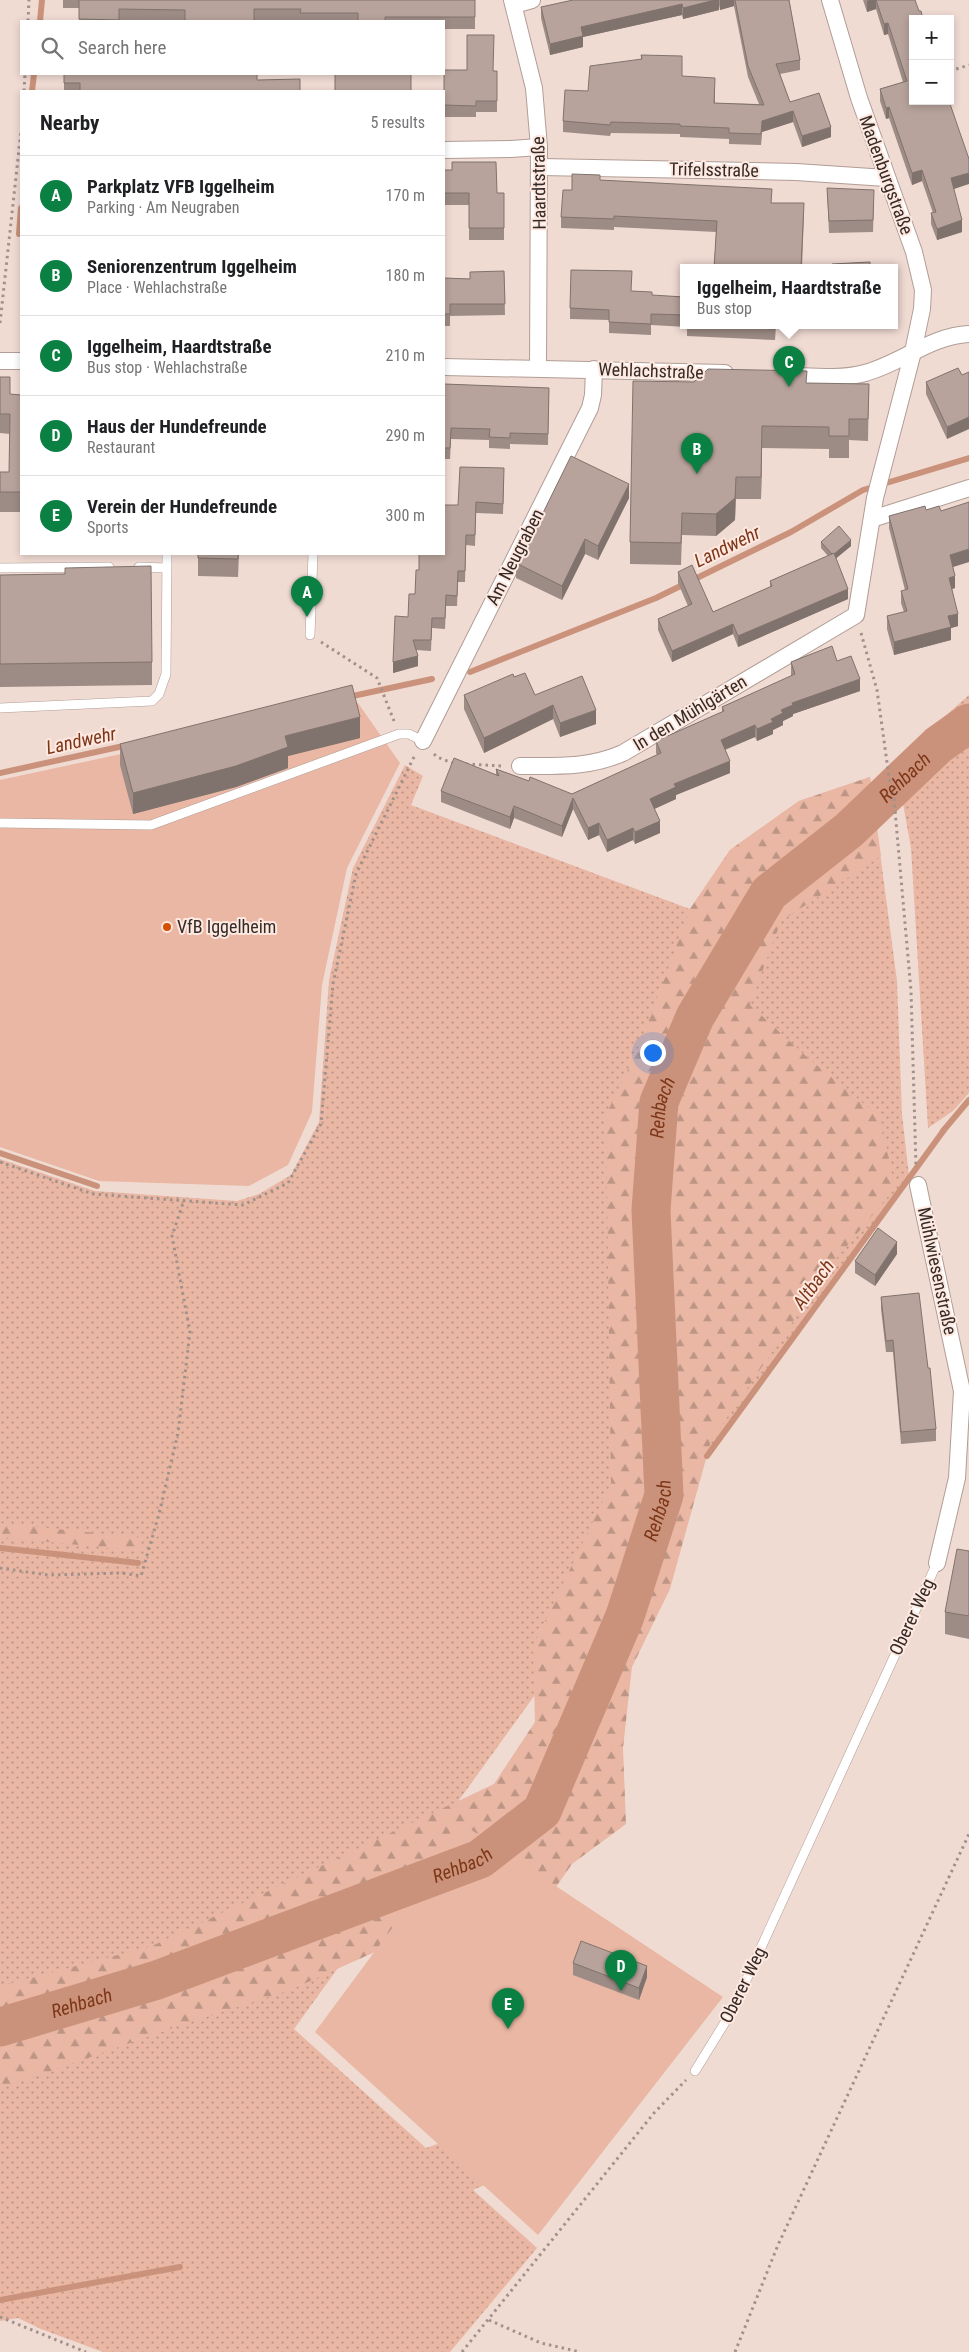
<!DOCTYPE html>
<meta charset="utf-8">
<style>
body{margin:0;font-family:"Roboto Condensed",sans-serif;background:#f6f6f6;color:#202124}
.controls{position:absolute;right:15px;top:15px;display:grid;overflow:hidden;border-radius:0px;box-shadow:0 2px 8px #0003}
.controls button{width:45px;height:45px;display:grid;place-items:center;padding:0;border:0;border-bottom:1px solid #e0e0e0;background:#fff;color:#202124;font:25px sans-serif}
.you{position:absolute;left:652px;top:1052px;width:18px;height:18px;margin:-12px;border:4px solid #fff;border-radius:50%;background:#1a73e8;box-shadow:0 0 0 8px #1a73e833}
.badge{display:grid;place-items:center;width:32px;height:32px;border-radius:50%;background:#0b8043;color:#fff;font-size:16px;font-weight:700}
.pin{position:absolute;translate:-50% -41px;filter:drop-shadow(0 1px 2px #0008)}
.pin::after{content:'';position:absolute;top:26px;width:18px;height:15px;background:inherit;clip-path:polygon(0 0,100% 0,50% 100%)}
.popup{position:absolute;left:680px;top:264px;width:218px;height:65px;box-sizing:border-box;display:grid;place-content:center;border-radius:0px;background:#fff;filter:drop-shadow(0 1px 4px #0005);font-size:16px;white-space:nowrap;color:#757577}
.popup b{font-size:19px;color:#202124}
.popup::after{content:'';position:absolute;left:50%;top:100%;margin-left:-10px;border:10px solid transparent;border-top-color:#fff}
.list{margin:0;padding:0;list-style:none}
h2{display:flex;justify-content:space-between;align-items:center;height:65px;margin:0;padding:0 20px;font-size:21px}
h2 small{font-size:16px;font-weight:400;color:#757577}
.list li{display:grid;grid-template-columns:32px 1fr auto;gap:15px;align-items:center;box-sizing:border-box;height:80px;padding:0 20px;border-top:1px solid #e0e0e0}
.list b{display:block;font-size:19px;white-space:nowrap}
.list p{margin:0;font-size:16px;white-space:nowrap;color:#757577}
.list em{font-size:16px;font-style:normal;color:#757577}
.icon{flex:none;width:28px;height:28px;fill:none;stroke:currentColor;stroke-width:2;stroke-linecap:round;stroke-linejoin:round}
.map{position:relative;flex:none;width:969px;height:2352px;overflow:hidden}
.search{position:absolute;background:#fff;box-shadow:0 2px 8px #0003;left:20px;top:20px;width:425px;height:55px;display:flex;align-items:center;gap:12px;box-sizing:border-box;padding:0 18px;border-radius:0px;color:#757577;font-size:19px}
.panel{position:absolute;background:#fff;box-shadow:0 2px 8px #0003;left:20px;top:90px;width:425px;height:465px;border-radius:0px}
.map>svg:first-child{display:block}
.grass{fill:url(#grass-dots)}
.forest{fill:url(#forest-firs)}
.park{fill:#e9b7a3}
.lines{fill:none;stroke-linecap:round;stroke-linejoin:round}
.stream{stroke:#cb927b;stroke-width:6}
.river{stroke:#cb927b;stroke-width:39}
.lane-casing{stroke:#b19d95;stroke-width:10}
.street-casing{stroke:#b19d95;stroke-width:18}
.path{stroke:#a1918b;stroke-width:3;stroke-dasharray:2.5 4;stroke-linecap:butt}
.lane{stroke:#fff;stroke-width:9}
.street{stroke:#fff;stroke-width:16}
.wall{fill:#9d8c85}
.shaded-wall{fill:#80726c}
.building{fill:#b7a39b;stroke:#80726c}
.poi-dot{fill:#d35000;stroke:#fee8e0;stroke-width:2}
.labels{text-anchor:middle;stroke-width:4;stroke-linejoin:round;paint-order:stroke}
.street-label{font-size:18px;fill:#332b27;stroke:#fee8e0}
.poi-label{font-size:18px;fill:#332b27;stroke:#fee8e0;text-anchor:start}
.water-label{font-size:19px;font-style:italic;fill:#7d3618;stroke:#fee8e0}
</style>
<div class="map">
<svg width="969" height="2352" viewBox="0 0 969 2352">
<defs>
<pattern id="grass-dots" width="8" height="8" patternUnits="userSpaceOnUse" patternTransform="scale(1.25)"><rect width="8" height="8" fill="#e9b7a3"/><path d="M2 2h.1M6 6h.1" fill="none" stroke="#bd9585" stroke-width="1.8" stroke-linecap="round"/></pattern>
<pattern id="forest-firs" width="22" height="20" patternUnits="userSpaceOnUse" patternTransform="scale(1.25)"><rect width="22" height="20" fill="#e9b7a3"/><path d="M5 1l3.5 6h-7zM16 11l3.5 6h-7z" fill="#bd9585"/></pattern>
</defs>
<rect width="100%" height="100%" fill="#f0dbd3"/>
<g class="grass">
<polygon points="969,695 969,1093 953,1111 928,1128 911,848 895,760"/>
<polygon points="405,765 423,776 411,805 690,909 730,850 799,801 870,777 897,981 902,1114 909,1176 294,2029 426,2148 464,2135 463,1916 556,1887 579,1941 489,2183 473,2190 537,2248 450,2352 103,2352 41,2329 18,2318 0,2321 0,1159 95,1191 237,1201 259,1194 291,1175 319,1122 329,980 353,868"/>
</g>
<g class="forest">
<polygon points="870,777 881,856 781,921 750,1005 808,1058 880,1117 895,1188 836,1259 711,1441 670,1589 632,1667 623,1748 626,1824 572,1864 556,1887 433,1926 288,1991 181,2025 0,2089 0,1986 152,1946 494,1784 535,1722 533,1646 611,1484 606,1115 641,1042 690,909 730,850 799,801"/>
<polygon points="0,1523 143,1538 139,1551 0,1537"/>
</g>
<g class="park">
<polygon points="358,703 400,763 347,868 322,985 312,1112 288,1165 249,1186 99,1181 0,1147 0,780"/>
<polygon points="467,1827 723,1997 538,2235 315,2032"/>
</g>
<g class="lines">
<g class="stream">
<polyline points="40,21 42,0"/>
<polyline points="32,91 34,74"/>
<polyline points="19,234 21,208"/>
<polyline points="470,672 656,598 791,532 863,490 969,458"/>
<polyline points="348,697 432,679"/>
<polyline points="0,773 128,745"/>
<polyline points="943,1131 969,1100"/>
<polyline points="0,1153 97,1186"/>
<polyline points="707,1456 944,1130"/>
<polyline points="0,1548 138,1563"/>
<polyline points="0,2300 180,2267"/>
</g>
<path class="river" id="s1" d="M0,2027L157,1980L480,1859L542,1811L625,1616L664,1495L651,1210L659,1102L695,1017L769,893L849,830L938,745L969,723"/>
<g class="lane-casing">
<g id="lane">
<polyline points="139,567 166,568"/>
<polyline points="0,568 109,567"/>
<polyline points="310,635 313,554"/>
<polyline points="0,708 152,701 159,694 166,674 167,554"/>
<polyline points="0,823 151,825 399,734 409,734 423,741"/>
<polyline points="695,2071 732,2011 937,1563"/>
</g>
</g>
<g class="street-casing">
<g id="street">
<polyline points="512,0 534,88 539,147 538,368"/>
<polyline points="514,5 532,0"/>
<polyline points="444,150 511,149 539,147"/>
<polyline points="541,167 796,172 886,178"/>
<polyline points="0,361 21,361"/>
<polyline points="444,367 725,373"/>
<path d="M784,375C810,376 840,380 865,373C902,363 930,336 969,334"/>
<polyline points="872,519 969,488"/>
<polyline points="423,741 590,408 593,395 594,369"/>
<path d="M520,766C558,766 588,768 623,753L856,615L875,498L913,352L922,309L923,290L914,252L859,98L830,0"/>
<polyline points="918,1185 962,1391 957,1478 937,1563"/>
</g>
</g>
<g class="path">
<polyline points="28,21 29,0"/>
<polyline points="950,71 969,65"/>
<polyline points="24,91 25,74"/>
<polyline points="0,323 21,131"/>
<polyline points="861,633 877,690 889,777 894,799 911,991 916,1167"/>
<polyline points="321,642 377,678 394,721"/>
<polyline points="434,754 437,757 455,764"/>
<polyline points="466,764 502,766"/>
<polyline points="0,1162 93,1194 243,1205 288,1183 321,1124 333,984 356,874 415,755"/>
<polyline points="0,1568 48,1575 122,1573 141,1576 159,1514 178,1433 190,1332 172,1236 184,1200"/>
<polyline points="0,2317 86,2352"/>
<polyline points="489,2320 541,2343 580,2352"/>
<polyline points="462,2352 654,2113 686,2080"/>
<polyline points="735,2352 778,2245 969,1834"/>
</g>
<use href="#lane" class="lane"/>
<use href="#street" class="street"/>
</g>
<g class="wall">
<polygon points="63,0 475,0 475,29 444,29 444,21 79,21 79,8 63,8"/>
<polygon points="573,0 789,0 800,60 800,70 780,74 790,102 831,137 802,147 793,122 762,132 761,145 729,144 729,139 680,137 680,134 611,133 610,136 563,132 563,121 588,91 641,59 641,55 682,76 715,88 715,103 759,104 748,77 734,6 720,10 719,5 719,10 683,19 682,15 583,37 583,47 550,55 541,18 541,7"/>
<polygon points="863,0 915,0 962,232 937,240 931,224 931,213 933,213 922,181 912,185 889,118 886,119 880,101 880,89 903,82 888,34 884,35 876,9 867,12"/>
<polygon points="444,70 497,71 497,112 476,112 476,117 444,117"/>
<polygon points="64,74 257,80 300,91 64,91"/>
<polygon points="444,170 497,193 504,193 504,240 469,240 469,205 444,205"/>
<polygon points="600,180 772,203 804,214 802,268 714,268 716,232 614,227 614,230 561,228 561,217 572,190"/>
<polygon points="827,188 874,202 873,232 829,233"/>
<polygon points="504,271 505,315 450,316 450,326 444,326 444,278 470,279"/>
<polygon points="632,291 652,296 684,297 684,326 776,326 775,340 687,336 687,327 651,325 651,335 609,333 609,320 570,319 570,308"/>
<polygon points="962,375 947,439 926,394 926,382"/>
<polygon points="0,377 10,394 21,395 21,512 0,512 0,472 9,472 10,434 0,433"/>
<polygon points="694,382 869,384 868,441 849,440 849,458 829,458 829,449 762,448 761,499 736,499 735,520 716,536 682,535 681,565 630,564 630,542"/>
<polygon points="444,384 549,388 548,445 510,444 510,449 489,448 489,440 451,439 450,459 444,459"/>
<polygon points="504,479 503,514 476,513 475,546 466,545 465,582 458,582 457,606 446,606 445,629 432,628 431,651 416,650 418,666 393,673 415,594 419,570 458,505"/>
<polygon points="629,498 598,560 585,554 562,600 516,578 516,563 541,517"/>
<polygon points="926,510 953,567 955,588 952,589 958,626 951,628 951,640 894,655 887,629 887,616 904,612 901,603 901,591 905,590 889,528 889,516"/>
<polygon points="821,542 851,546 836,558 848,599 738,647 733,634 672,662 658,630 658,619 688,606 678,583 678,572 713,612 770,587 770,581 828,556 821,548"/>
<polygon points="198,554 239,554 238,577 198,576"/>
<polygon points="0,575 152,662 152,685 0,687"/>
<polygon points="837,661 860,691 793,714 793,716 783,721 783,725 773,730 773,734 757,741 755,737 725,750 730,773 676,795 676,799 654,809 660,833 635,844 633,840 607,852 599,835 588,840 573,809 562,837 514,818 510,829 441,802 441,791 496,775 496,769 529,781 572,794 657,755 656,753 656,741 722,712 722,707 791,676 791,662"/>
<polygon points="514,677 535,695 596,724 560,737 553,719 484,753 464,709 464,695"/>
<polygon points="360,738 288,756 288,768 236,787 133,814 120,765 120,744"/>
<polygon points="897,1254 875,1286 855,1273 855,1261"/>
<polygon points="881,1297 936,1429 936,1441 901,1444 893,1352 886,1352 881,1309"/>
<polygon points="969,1551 969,1639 945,1634 945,1612"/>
<polygon points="573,1963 647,1977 639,2000 573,1975"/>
</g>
<g class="shaded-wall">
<polygon points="715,0 719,0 719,10 683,19 683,8"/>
<polygon points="720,0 734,0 734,6 720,10"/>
<polygon points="869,0 876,0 876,9 867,12 867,1"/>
<polygon points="682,4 682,15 583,37 583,47 550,55 550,44 581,27"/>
<polygon points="888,23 888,34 884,35 884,24"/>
<polygon points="889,107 889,118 886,119 886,108"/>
<polygon points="793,111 793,122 762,132 761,145 762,121"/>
<polygon points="831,127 831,137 802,147 802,136"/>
<polygon points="922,170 922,181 912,185 912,173"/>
<polygon points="969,173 969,184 951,190 951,178"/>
<polygon points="962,220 962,232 937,240 937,229"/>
<polygon points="969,417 969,429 947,439 947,427"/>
<polygon points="762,426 762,448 761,499 761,477"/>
<polygon points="736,477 735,520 716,536 716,514"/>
<polygon points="629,484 629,498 598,560 598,546"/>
<polygon points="585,539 585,554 562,600 562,586"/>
<polygon points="851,540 851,546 833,561 833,555"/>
<polygon points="969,549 969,562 950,568 950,555"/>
<polygon points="955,576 955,588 949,590 949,578"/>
<polygon points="848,589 848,599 738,647 738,636"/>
<polygon points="958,614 958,626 951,628 951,640 894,655 894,642 948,616"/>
<polygon points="733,624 733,634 672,662 672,651"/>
<polygon points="418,656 418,666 393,673 393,662"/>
<polygon points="860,679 860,691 793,714 793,716 783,721 783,725 773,730 773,734 757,741 757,729 771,719 781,710 792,703"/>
<polygon points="553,705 553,719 484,753 484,738"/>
<polygon points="596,710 596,724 560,737 560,723"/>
<polygon points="360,717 360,738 288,756 288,768 236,787 133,814 133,793 285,736"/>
<polygon points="755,725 755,737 721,751 721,740"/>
<polygon points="730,761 730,773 676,795 676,799 650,811 650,799 674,784"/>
<polygon points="573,798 573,809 562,837 562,826"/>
<polygon points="514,806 514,818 510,829 510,817"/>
<polygon points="660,821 660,833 635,844 635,832"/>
<polygon points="599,823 599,835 588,840 588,828"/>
<polygon points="633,828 633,840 607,852 607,840"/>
<polygon points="897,1242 897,1254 875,1286 875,1275"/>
<polygon points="647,1966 647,1977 639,2000 639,1988"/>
</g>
<g class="building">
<polygon points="79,0 475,0 475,17 385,17 385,21 358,21 358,13 300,13 301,9 254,9 254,21 185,21 185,10 119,9 119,20 79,19"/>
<polygon points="573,0 715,0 683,8 682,4 581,27 583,36 550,44 541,7"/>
<polygon points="735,0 789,0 800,60 776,64 790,102 819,93 831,127 802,136 793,111 762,121 761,134 729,133 729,128 680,126 680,124 611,122 610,125 563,121 565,90 588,91 590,66 642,59 641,55 682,56 682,76 715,78 714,103 764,105 748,66"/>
<polygon points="876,0 915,0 919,11 921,11 923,19 913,19 913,101 949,101 969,159 969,173 951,178 962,220 937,229 931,213 936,212 922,170 912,173 889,107 886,108 880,89 907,81 888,23 884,24"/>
<polygon points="467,35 494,35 493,71 497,71 497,101 476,101 476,106 444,105 444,70 467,70"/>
<polygon points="64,74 257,74 257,80 300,79 300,91 80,91 80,83 64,83"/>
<rect x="335" y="74" width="76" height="17"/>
<polygon points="452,162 496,162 497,193 504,193 504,228 469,228 469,193 444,193 444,170 452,170"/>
<polygon points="572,174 600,175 600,180 772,189 771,203 804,203 801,268 714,268 717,221 614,216 614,219 561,217 563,190 572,190"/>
<polygon points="827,188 874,190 873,220 829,221"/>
<polygon points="870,262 870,268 832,268 832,264"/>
<polygon points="571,270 632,271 631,291 652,292 652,295 684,297 684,315 651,314 651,324 609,322 609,310 570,308"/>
<polygon points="504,271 505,304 450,304 450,314 444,314 444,278 470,279 470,272"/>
<polygon points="710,326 775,326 775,329"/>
<polygon points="958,368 962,375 969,372 969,417 947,427 926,382"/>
<polygon points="708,369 807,371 806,383 869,384 868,419 849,419 849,436 829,436 829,427 762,426 761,477 736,477 735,498 716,514 682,513 681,543 630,542 633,381 694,382"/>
<polygon points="0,377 10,377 10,394 21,395 21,492 0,492 0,472 9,472 10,414 0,414"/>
<polygon points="444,384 549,388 548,434 510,433 510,438 489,437 490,429 451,428 450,448 444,448"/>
<polygon points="571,456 629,484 598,546 585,539 562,586 516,563 539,517 541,517"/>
<polygon points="460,467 504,468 503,504 476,502 475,535 466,535 465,571 458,571 457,596 446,595 445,618 432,618 431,640 413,640 418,656 393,662 395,616 408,617 409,594 415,594 416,570 419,570 419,554 444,554 444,505 458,505"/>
<polygon points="969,502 969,549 950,555 955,576 949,578 958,614 948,616 951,627 894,642 887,616 907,611 901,591 908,589 889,516 925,506 926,510 939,506 941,511"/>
<polygon points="839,526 851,540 834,554 832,554 821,542"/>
<polygon points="834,553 848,589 738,636 733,624 672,651 658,619 692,604 678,572 692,565 713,612 772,586 770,581"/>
<polygon points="198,554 238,554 238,559 198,558"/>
<polygon points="151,566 152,662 0,664 0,575 65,574 65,568"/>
<polygon points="832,646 837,661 851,656 860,679 792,703 793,705 781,710 783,713 771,719 773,722 757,729 755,725 721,740 730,761 674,784 676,787 650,799 660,821 635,832 633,828 607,840 599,823 588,828 573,798 562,826 514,806 510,817 441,791 454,758 499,776 496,769 529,781 530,777 572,794 661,753 656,741 724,711 722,707 795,674 791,662"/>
<polygon points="525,673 535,695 582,676 596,710 560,723 553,705 484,738 464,695 513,674 514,677"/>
<polygon points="352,685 360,717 285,736 288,747 236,766 133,793 120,744"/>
<polygon points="878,1228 897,1242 875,1275 855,1261"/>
<polygon points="919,1293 928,1368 930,1368 936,1429 901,1432 893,1340 886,1341 881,1297"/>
<polygon points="957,1549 969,1551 969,1616 945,1612"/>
<polygon points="581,1941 647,1966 639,1988 573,1963"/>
</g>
<circle class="poi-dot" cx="167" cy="927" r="5"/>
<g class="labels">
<g class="street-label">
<text transform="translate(714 170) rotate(1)" y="6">Trifelsstraße</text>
<text transform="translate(886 175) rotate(70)" y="6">Madenburgstraße</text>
<text transform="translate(539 183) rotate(-91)" y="6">Haardtstraße</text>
<text transform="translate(651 371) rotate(2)" y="6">Wehlachstraße</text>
<text transform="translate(515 557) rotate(-63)" y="6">Am Neugraben</text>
<text transform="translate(690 713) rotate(-31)" y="6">In den Mühlgärten</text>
<text transform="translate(937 1271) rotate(78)" y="6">Mühlwiesenstraße</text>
<text transform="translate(912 1617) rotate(-65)" y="6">Oberer Weg</text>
<text transform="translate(743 1985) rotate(-64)" y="6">Oberer Weg</text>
</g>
<g class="poi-label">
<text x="177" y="933">VfB Iggelheim</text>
</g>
<g class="water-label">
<text transform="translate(727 546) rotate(-26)" y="7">Landwehr</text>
<text transform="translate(81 740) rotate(-12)" y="7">Landwehr</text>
<text dy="7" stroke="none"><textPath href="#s1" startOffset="1735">Rehbach</textPath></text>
<text dy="7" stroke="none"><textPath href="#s1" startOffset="1315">Rehbach</textPath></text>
<text transform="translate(813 1284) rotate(-54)" y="7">Altbach</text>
<text dy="7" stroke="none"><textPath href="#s1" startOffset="910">Rehbach</textPath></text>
<text dy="7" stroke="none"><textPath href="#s1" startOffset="490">Rehbach</textPath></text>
<text dy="7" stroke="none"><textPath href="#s1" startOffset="85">Rehbach</textPath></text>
</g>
</g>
</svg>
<div class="controls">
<button>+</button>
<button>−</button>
</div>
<div class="you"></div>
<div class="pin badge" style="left:307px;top:617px">A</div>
<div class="pin badge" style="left:697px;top:474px">B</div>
<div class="pin badge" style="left:789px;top:387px">C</div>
<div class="popup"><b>Iggelheim, Haardtstraße</b>Bus stop</div>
<div class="pin badge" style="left:621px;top:1991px">D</div>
<div class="pin badge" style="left:508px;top:2029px">E</div>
<div class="search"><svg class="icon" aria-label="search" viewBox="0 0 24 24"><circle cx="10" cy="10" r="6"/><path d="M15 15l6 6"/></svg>Search here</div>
<section class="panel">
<h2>Nearby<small>5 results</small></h2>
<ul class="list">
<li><span class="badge">A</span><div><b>Parkplatz VFB Iggelheim</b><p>Parking · Am Neugraben</p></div><em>170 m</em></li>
<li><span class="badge">B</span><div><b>Seniorenzentrum Iggelheim</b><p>Place · Wehlachstraße</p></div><em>180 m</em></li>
<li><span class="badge">C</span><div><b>Iggelheim, Haardtstraße</b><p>Bus stop · Wehlachstraße</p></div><em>210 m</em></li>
<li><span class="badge">D</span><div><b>Haus der Hundefreunde</b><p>Restaurant</p></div><em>290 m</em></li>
<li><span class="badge">E</span><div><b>Verein der Hundefreunde</b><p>Sports</p></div><em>300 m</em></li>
</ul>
</section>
</div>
